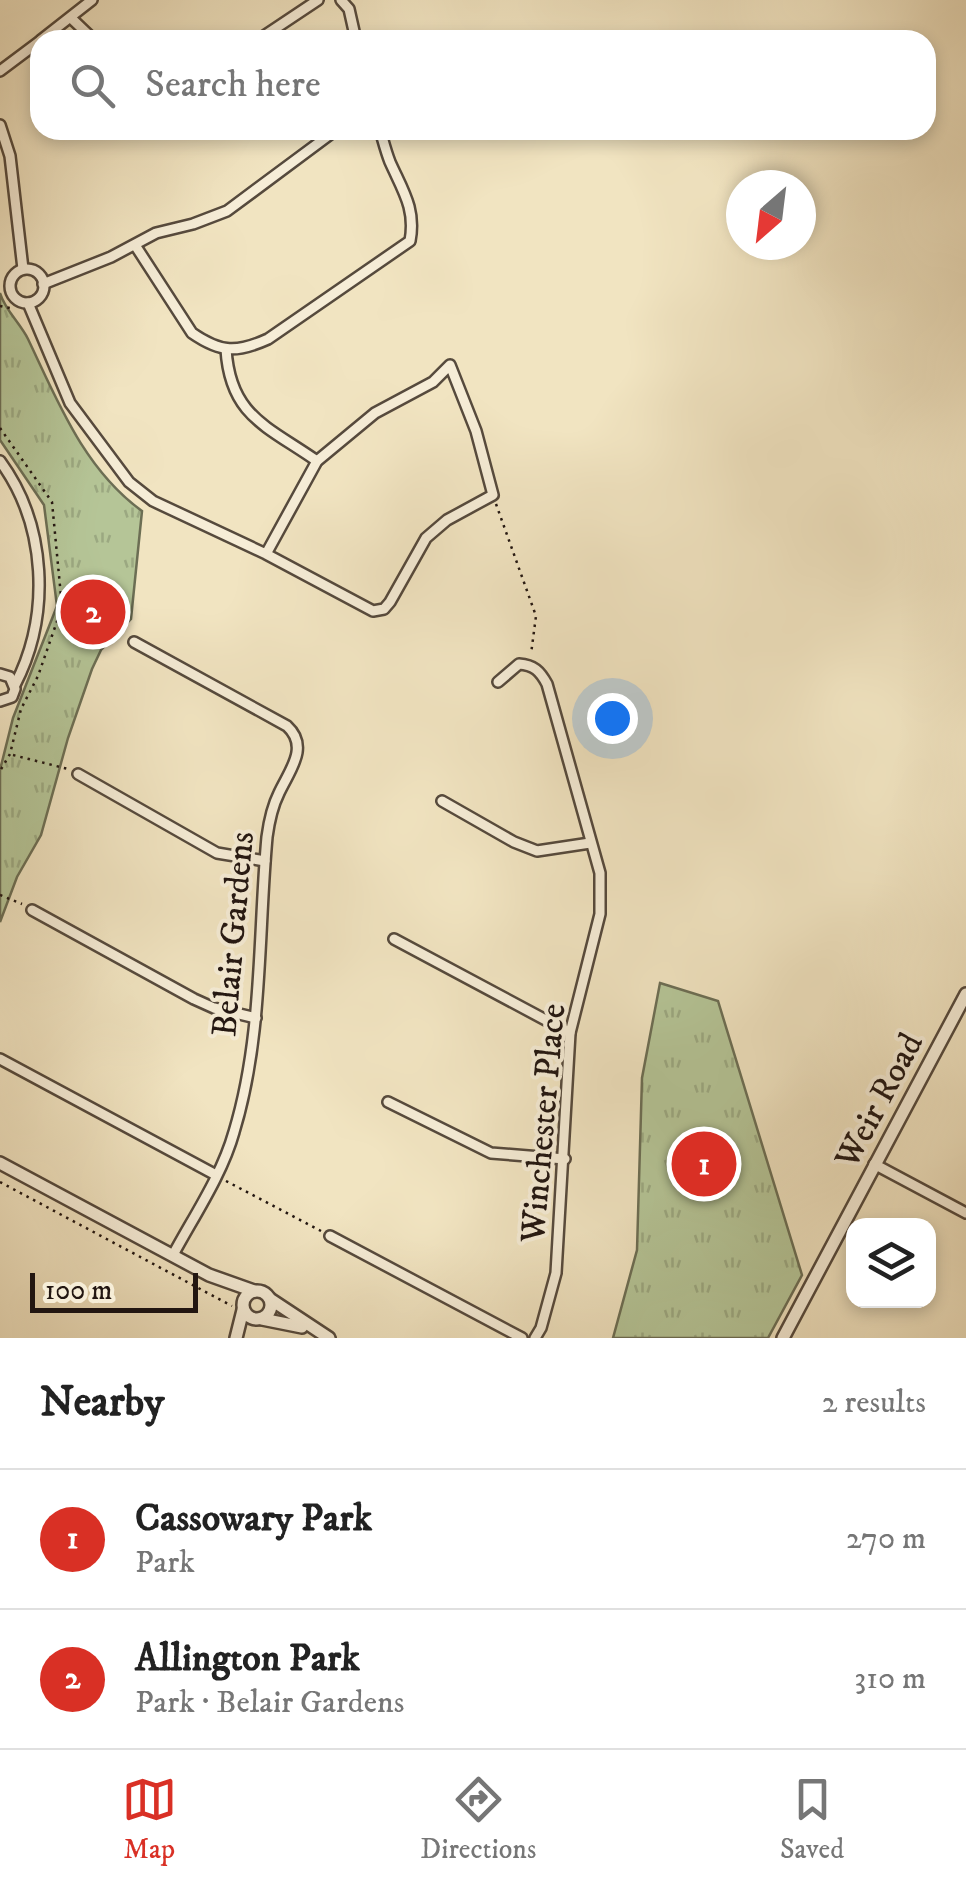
<!DOCTYPE html>
<meta charset="utf-8">
<style>
body{margin:0;font-family:"IM FELL DW Pica",serif;background:#f6f6f6;color:#222}
.controls{position:absolute;right:30px;bottom:30px;display:grid;overflow:hidden;border-radius:20px;box-shadow:0 5px 15px #0003}
.controls button{width:90px;height:90px;display:grid;place-items:center;padding:0;border:0;border-bottom:2px solid #e0e0e0;background:#fff;color:#222;font:50px sans-serif}
.compass{position:absolute;left:726px;top:170px;width:90px;height:90px;border-radius:50%;background:#fff;box-shadow:0 5px 15px #0003;rotate:208deg}
.scale{position:absolute;left:30px;bottom:25px;width:168px;box-sizing:border-box;padding-left:10px;border:5px solid #221611;border-top:0;font-size:28px;line-height:35px;white-space:nowrap;color:#221611;-webkit-text-stroke:8px #f6edd7;paint-order:stroke}
.you{position:absolute;left:612px;top:718px;width:35px;height:35px;margin:-25px;border:8px solid #fff;border-radius:50%;background:#1a73e8;box-shadow:0 0 0 15px #1a73e833}
.badge{display:grid;place-items:center;width:65px;height:65px;border-radius:50%;background:#d93025;color:#fff;font-size:32px;font-weight:700}
.pin{position:absolute;translate:-50% -50%;border:5px solid #fff;box-shadow:0 2px 10px #0006}
.list{margin:0;padding:0;list-style:none}
h2{display:flex;justify-content:space-between;align-items:center;height:130px;margin:0;padding:0 40px;font-size:42px}
h2 small{font-size:32px;font-weight:400;color:#767676}
.list li{display:grid;grid-template-columns:65px 1fr auto;gap:30px;align-items:center;box-sizing:border-box;height:140px;padding:0 40px;border-top:2px solid #e0e0e0}
.list b{display:block;font-size:38px;white-space:nowrap}
.list p{margin:0;font-size:32px;white-space:nowrap;color:#767676}
.list em{font-size:32px;font-style:normal;color:#767676}
.icon{flex:none;width:55px;height:55px;fill:none;stroke:currentColor;stroke-width:2;stroke-linecap:round;stroke-linejoin:round}
.map{position:relative;flex:none;width:966px;height:1338px;overflow:hidden}
.search{position:absolute;background:#fff;box-shadow:0 5px 15px #0003;left:30px;right:30px;top:30px;height:110px;display:flex;align-items:center;gap:25px;box-sizing:border-box;padding:0 35px;border-radius:30px;color:#767676;font-size:38px}
.sheet{height:410px;background:#fff}
nav{display:flex;justify-content:space-around;align-items:center;box-sizing:border-box;height:140px;border-top:2px solid #e0e0e0;background:#fff;font-size:28px;color:#767676}
nav a{display:grid;justify-items:center;gap:5px}
nav .on{color:#d93025}
.map>svg:first-child{display:block}
.park{fill:url(#park-tufts);stroke:#6c6e54;stroke-width:2.5}
.lines{fill:none;stroke-linecap:round;stroke-linejoin:round}
.minor-casing{stroke:#564a3d;stroke-width:14}
.tertiary-casing{stroke:#564a3d;stroke-width:16}
.path{stroke:#221611;stroke-width:2.5;stroke-dasharray:2.5 5;stroke-linecap:butt}
.minor{stroke:#f6edd7;stroke-width:9}
.tertiary{stroke:#f6edd7;stroke-width:11}
.labels{text-anchor:middle;stroke-width:8;stroke-linejoin:round;paint-order:stroke}
.street-label{font-size:35px;fill:#221611;stroke:#f6edd7}
</style>
<div class="map">
<svg width="966" height="1338" viewBox="0 0 966 1338">
<defs>
<pattern id="park-tufts" width="24" height="20" patternUnits="userSpaceOnUse" patternTransform="scale(2.5)"><rect width="24" height="20" fill="#b5c597"/><path d="M3 7l-1-3M5 7V3M7 7l1-3M15 17l-1-3M17 17v-4M19 17l1-3" fill="none" stroke="#9ba881"/></pattern>
</defs>
<rect width="100%" height="100%" fill="#f1e4c1"/>
<filter id="stains"><feTurbulence type="fractalNoise" baseFrequency=".002" numOctaves="4"/><feColorMatrix values="0 0 0 0 .2 0 0 0 0 .09 0 0 0 0 .02 0 0 0 .5 -.17"/></filter>
<radialGradient id="worn" r=".72"><stop offset=".6" stop-color="#630" stop-opacity="0"/><stop offset="1" stop-color="#630" stop-opacity=".3"/></radialGradient>
<g class="park">
<path d="M0,293C5,310 20,323 28,339C58,402 84,469 142,511L131,619L101,650L92,669L68,738L41,835L17,877L0,922V770L13,718L57,606L44,505L0,440Z"/>
<polygon points="660,983 718,1001 802,1275 768,1338 613,1338 637,1250 642,1078"/>
</g>
<g class="lines">
<g class="minor-casing">
<g id="minor">
<polyline points="341,0 349,9 356,40"/>
<polyline points="71,18 94,40"/>
<polyline points="41,40 92,0"/>
<polyline points="258,40 318,0"/>
<polyline points="0,71 40,41"/>
<polyline points="0,125 10,156 23,269"/>
<path d="M135,245L192,333C221,353 237,353 268,339L410,241C416,209 403,191 390,162C386,152 383,140 380,130"/>
<circle cx="27" cy="286" r="17"/>
<polyline points="43,284 111,257 156,233 193,224 227,211 336,130"/>
<polyline points="28,303 70,403 129,482 153,501 266,554 373,611 384,609 390,602 426,538 447,520 493,495 476,431 450,365 433,382 375,413 317,461 266,554"/>
<path d="M226,349C230,416 267,426 317,461"/>
<path d="M0,461C47,525 51,615 15,685"/>
<path d="M134,642L287,726C310,747 289,771 279,793C272,807 269,822 267,837C258,936 263,1037 234,1132C222,1175 194,1216 173,1255"/>
<polyline points="0,674 10,677 15,689 12,697 0,701"/>
<path d="M498,682L519,664C534,665 540,671 547,684L600,873V914L570,1033L556,1273L541,1328L535,1338"/>
<polyline points="78,774 217,853 265,861"/>
<polyline points="442,801 514,842 537,851 590,843"/>
<polyline points="32,910 194,999 214,1008 256,1018"/>
<polyline points="394,939 570,1033"/>
<polyline points="0,1059 216,1175"/>
<polyline points="388,1102 491,1153 565,1159"/>
<polyline points="874,1164 966,1213"/>
<polyline points="330,1236 522,1338"/>
</g>
</g>
<g class="tertiary-casing">
<g id="tertiary">
<polyline points="0,1163 209,1275 254,1291"/>
<circle cx="257" cy="1305" r="14"/>
<polyline points="270,1299 329,1338"/>
<polyline points="262,1319 302,1327"/>
<polyline points="236,1338 243,1310"/>
<polyline points="783,1338 966,994"/>
</g>
</g>
<g class="path">
<polyline points="0,306 14,309"/>
<polyline points="0,428 52,502 62,607 38,676 21,709 10,754 0,771"/>
<polyline points="496,504 536,616 531,654"/>
<polyline points="64,608 124,637"/>
<polyline points="13,755 68,769"/>
<polyline points="0,895 22,904"/>
<polyline points="226,1181 321,1231"/>
<polyline points="0,1182 232,1306"/>
</g>
<use href="#minor" class="minor"/>
<use href="#tertiary" class="tertiary"/>
</g>
<g class="labels">
<g class="street-label">
<text transform="translate(232 934) rotate(-85)" y="12">Belair Gardens</text>
<text transform="translate(878 1100) rotate(-62)" y="12">Weir Road</text>
<text transform="translate(542 1123) rotate(-85)" y="12">Winchester Place</text>
</g>
</g>
<rect width="100%" height="100%" filter="url(#stains)"/>
<rect width="100%" height="100%" fill="url(#worn)"/>
</svg>
<div class="controls">
<button><svg class="icon" aria-label="layers" viewBox="0 0 24 24"><path d="M12 4l9 5-9 5-9-5zM3 14l9 5 9-5"/></svg></button>
</div>
<svg class="compass" viewBox="-18 -18 36 36"><path d="M0-13l5 13h-10z" fill="#e53935"/><path d="M0 13l5-13h-10z" fill="#767676"/></svg>
<div class="scale">100 m</div>
<div class="you"></div>
<div class="pin badge" style="left:704px;top:1164px">1</div>
<div class="pin badge" style="left:93px;top:612px">2</div>
<div class="search"><svg class="icon" aria-label="search" viewBox="0 0 24 24"><circle cx="10" cy="10" r="6"/><path d="M15 15l6 6"/></svg>Search here</div>
</div>
<section class="sheet">
<h2>Nearby<small>2 results</small></h2>
<ul class="list">
<li><span class="badge">1</span><div><b>Cassowary Park</b><p>Park</p></div><em>270 m</em></li>
<li><span class="badge">2</span><div><b>Allington Park</b><p>Park · Belair Gardens</p></div><em>310 m</em></li>
</ul>
</section>
<nav>
<a class="on"><svg class="icon" aria-label="map" viewBox="0 0 24 24"><path d="M3 6l6-2 6 2 6-2v14l-6 2-6-2-6 2zM9 4v14M15 6v14"/></svg>Map</a>
<a><svg class="icon" aria-label="directions" viewBox="0 0 24 24"><path d="M12 3l9 9-9 9-9-9zM9 14v-3h6M13 9l2 2-2 2"/></svg>Directions</a>
<a><svg class="icon" aria-label="saved" viewBox="0 0 24 24"><path d="M7 4h10v16l-5-4-5 4z"/></svg>Saved</a>
</nav>
